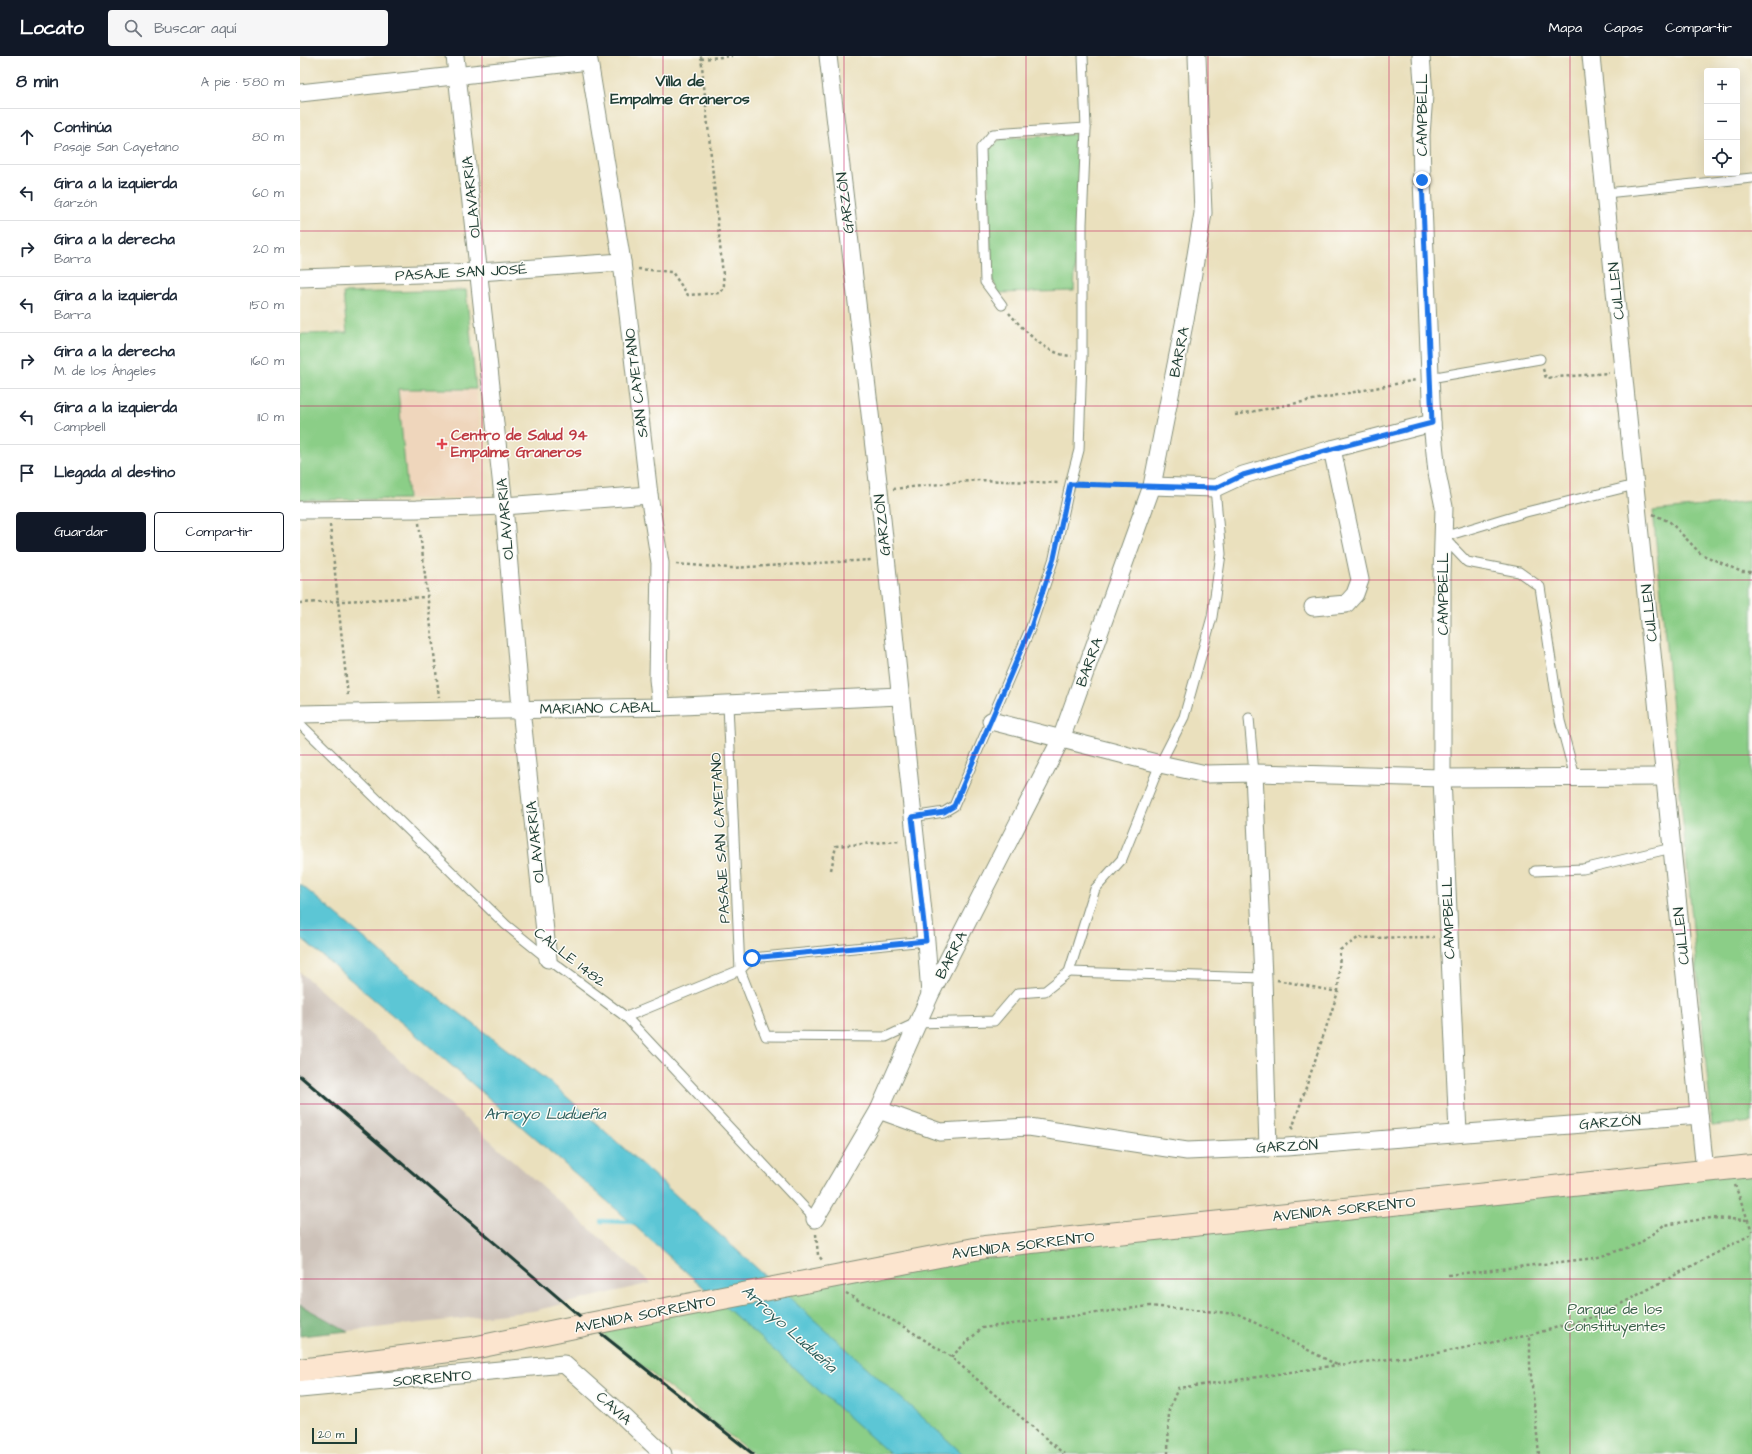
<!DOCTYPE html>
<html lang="es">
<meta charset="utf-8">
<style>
body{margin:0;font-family:"Architects Daughter",sans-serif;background:#f6f6f7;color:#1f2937}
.controls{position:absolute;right:12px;top:12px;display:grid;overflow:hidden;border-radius:4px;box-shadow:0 4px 16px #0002}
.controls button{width:36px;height:36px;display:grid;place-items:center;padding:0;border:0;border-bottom:1px solid #e0e1e3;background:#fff;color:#1f2937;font:20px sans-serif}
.scale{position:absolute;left:12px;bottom:10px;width:45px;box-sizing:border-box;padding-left:4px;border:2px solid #1f3d34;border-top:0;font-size:11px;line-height:14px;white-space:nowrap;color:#1f3d34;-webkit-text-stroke:3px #fdfcf7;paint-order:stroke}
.stop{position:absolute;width:12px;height:12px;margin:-9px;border:3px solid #1a73e8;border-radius:50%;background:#fff}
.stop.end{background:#1a73e8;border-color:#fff;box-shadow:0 1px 4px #0008}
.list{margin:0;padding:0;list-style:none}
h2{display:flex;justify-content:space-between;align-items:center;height:52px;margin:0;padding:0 16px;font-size:17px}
h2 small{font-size:13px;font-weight:400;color:#747a83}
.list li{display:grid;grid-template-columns:26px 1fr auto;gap:12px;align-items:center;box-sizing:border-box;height:56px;padding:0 16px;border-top:1px solid #e0e1e3}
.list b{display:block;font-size:15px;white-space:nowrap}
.list p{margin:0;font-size:13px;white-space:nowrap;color:#747a83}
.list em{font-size:13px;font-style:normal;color:#747a83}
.actions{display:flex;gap:8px;padding:12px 16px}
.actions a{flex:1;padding:9px 0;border:1px solid #111827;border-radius:4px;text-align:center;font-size:14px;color:#111827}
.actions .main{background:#111827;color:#fff}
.icon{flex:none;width:22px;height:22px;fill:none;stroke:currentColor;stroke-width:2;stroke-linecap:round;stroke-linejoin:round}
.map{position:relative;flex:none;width:1452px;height:1398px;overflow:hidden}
header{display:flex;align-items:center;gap:24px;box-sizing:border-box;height:56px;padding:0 20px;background:#111827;color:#fff}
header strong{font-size:19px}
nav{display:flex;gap:22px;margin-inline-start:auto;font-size:14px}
.search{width:280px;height:36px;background:#f6f6f7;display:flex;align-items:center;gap:10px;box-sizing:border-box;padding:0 14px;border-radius:4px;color:#747a83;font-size:15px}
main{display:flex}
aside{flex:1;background:#fff}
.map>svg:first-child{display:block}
.built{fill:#efd6bc}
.industrial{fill:#cdc2b9}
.green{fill:#8bce87;stroke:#55865e}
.forest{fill:#70b174;stroke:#487754}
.water{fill:#5bc6d5;stroke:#3d8284}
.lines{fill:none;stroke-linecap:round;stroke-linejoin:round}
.stream{stroke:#5bc6d5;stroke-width:4.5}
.service-casing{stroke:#848e78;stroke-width:11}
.minor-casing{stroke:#848e78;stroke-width:19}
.secondary-casing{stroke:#848e78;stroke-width:24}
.path{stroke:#848e78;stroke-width:2.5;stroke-dasharray:3 3;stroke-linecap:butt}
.service{stroke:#fff;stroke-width:9}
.minor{stroke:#fff;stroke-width:17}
.secondary{stroke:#fce5cf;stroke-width:22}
.rail{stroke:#1f3d34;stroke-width:3}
.secondary-bridge-casing{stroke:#848e78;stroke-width:24;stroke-linecap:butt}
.secondary-bridge{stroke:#fce5cf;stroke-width:22}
.route{stroke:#1a73e8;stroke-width:5}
.grid{fill:none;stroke:#c2185b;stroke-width:1;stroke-opacity:0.55}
.health-dot{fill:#e0444e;stroke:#fdfcf7;stroke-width:1.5}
.labels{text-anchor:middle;stroke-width:3;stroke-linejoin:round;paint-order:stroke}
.street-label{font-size:15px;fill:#1f3d34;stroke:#fdfcf7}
.health-label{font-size:15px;font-weight:bold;fill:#be3a42;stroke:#fdfcf7;text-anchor:start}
.park-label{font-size:15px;fill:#3a6149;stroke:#fdfcf7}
.neighbourhood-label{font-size:16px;font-weight:bold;fill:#1f3d34;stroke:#fdfcf7}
.water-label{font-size:16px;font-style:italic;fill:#2e5f5c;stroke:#fdfcf7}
</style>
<header>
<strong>Locato</strong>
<div class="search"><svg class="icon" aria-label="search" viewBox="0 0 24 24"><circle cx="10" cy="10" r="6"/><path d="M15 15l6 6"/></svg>Buscar aquí</div>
<nav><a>Mapa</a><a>Capas</a><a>Compartir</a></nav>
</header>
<main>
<aside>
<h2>8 min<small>A pie · 580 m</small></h2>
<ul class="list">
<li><svg class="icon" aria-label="ahead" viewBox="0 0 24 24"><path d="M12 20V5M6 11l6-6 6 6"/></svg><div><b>Continúa</b><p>Pasaje San Cayetano</p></div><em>80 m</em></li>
<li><svg class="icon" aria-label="left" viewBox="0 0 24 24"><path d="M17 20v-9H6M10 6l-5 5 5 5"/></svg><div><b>Gira a la izquierda</b><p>Garzón</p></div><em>60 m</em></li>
<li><svg class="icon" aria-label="right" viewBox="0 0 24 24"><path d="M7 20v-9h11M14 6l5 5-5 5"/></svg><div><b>Gira a la derecha</b><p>Barra</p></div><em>20 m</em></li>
<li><svg class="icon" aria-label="left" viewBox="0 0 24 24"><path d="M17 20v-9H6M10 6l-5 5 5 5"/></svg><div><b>Gira a la izquierda</b><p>Barra</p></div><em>150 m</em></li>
<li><svg class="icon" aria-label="right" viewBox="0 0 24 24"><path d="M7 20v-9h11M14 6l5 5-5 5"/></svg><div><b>Gira a la derecha</b><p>M. de los Ángeles</p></div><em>160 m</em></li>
<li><svg class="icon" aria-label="left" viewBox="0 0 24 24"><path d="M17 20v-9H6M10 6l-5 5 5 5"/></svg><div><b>Gira a la izquierda</b><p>Campbell</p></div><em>110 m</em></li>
<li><svg class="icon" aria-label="arrive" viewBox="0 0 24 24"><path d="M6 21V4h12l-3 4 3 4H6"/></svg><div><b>Llegada al destino</b></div></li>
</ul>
<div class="actions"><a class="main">Guardar</a><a>Compartir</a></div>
</aside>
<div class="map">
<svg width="1452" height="1398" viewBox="0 0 1452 1398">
<rect width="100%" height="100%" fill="#fdfcf7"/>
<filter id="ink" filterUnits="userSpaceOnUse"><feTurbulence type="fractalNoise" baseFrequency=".025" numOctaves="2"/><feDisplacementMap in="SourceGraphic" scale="8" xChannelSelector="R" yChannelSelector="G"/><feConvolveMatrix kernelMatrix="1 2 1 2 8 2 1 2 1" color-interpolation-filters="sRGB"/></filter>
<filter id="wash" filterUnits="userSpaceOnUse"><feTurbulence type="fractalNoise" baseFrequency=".012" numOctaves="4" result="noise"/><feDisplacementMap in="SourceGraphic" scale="16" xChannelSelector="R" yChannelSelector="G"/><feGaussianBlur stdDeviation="0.9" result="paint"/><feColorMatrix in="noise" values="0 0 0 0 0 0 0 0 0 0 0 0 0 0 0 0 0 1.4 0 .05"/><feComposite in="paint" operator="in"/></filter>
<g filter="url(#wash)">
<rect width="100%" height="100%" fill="#eae0bd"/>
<polygon class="built" points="98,332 176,333 186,442 108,443"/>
<polygon class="industrial" points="0,916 351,1227 233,1255 48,1275 0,1249"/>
<g class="green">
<polygon points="779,78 781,105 774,235 698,237 692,222 687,96 700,83"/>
<polygon points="166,234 176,333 98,333 108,443 0,444 0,278 47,277 43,237"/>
<polygon points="1452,445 1452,1066 1412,1070 1353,455"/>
<polygon points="1452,1110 1452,1398 453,1398 289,1268 685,1191"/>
</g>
<polygon class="forest" points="0,1249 48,1275 0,1280"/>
<polygon class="water" points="0,828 89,903 257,1032 663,1398 590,1398 308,1146 122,984 0,881"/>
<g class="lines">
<polyline class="stream" points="301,1165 336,1166"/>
</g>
</g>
<g filter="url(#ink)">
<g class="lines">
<g class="service-casing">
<g id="service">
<polyline points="1306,137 1452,122"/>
<polyline points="702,249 685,226 681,92 693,78 786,72"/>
<polyline points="1130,322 1240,303"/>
<polyline points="428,649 440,914 466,980 586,981 616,967 694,965 718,937 745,935 769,916 795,833 822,803 860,708 884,661 912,561 921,498 915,432"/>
<polyline points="949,662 954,717"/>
<polyline points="0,668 206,869 248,903 326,961 515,1163"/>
<polyline points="1275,721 1260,665 1240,531 1219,516 1167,506 1143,481 1226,456 1335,429"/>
<polyline points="612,761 644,756 654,750 731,571 754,502 770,428 779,394 782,300 782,168 786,72 783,0"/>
<polyline points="1235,815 1283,813 1372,792"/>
<polyline points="769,916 963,922"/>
<polyline points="326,961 440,914 452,902 626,885"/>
</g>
</g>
<g class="minor-casing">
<g id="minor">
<polyline points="155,0 204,450 221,653 248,903"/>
<polyline points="528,0 579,434 626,885 630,938"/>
<polyline points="1121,0 1124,39 1121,79 1122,124 1132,367 1137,417 1144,451 1142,519 1142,722 1158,1077"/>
<polyline points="1291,0 1405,1115"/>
<polyline points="0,37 289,5 322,206 349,439 360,507 358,623 361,651"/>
<polyline points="0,222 179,216 322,206"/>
<polyline points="852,430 915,432 943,419 1032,393 1132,367"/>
<polyline points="0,454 117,453 204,450 349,439"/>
<polyline points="1013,551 1046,548 1055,538 1060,524 1032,393"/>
<polyline points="0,658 361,651 600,640"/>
<polyline points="691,665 860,708 906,718 954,717 1142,722 1365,721"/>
<polyline points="954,717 963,922 968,1092"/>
<polyline points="579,1054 640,1076 729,1071 887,1095 986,1091 1399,1059"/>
<polyline points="515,1163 579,1054 630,939 761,683 852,430 887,253 903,157 897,0"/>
<polyline points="0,1333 264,1308 324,1361 363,1398"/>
</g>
</g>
<g class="secondary-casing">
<g id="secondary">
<polyline points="582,1211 685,1191 1452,1110"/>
<polyline points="0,1314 173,1292 289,1268"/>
</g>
</g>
<g class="path">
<polyline points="401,3 432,0"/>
<polyline points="338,213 372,216 388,239 420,237 424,229 401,0"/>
<path d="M709,257C725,275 746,299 772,300"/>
<polyline points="1243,313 1246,322 1309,317"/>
<polyline points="935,359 1116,324"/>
<polyline points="780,428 835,430"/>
<polyline points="593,433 679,424 760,427"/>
<polyline points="1353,458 1370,466 1401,498 1442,516 1452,516"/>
<polyline points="119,467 139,641"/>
<polyline points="30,469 48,641"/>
<polyline points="376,508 431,512 571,504"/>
<polyline points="0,547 127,541"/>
<polyline points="531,814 536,790 600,785"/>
<polyline points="977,924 1038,936 991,1076"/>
<polyline points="1038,936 1040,894 1058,882 1134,881"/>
<polyline points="1435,1129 1452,1175"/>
<polyline points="516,1178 518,1199 523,1205"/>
<polyline points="1148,1219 1295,1202 1339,1188 1364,1169 1411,1162 1447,1164"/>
<polyline points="546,1237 609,1274 651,1301 764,1398"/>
<polyline points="651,1301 682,1272 850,1250 938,1258 1037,1309"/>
<polyline points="868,1398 869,1353 878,1332 924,1326 1038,1309 1133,1298 1230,1279"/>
<polyline points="1239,1398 1230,1310 1230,1279 1300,1259 1452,1178"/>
</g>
<use href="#service" class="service"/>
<use href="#minor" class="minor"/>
<use href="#secondary" class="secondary"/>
<polyline class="rail" points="0,1020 289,1268 453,1398"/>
<g class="secondary-bridge-casing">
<polyline id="secondary-bridge" points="289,1268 582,1211"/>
</g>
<use href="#secondary-bridge" class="secondary-bridge"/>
</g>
</g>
<g class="lines" filter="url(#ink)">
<polyline class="route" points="452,902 626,885 612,761 644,756 654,750 731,571 754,502 770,428 916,432 943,419 1032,393 1132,367 1122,124"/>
</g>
<path class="grid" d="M182,0V1398M363,0V1398M544,0V1398M726,0V1398M908,0V1398M1089,0V1398M1270,0V1398M0,175H1452M0,350H1452M0,524H1452M0,699H1452M0,874H1452M0,1048H1452M0,1223H1452"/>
<path class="health-dot" d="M140 382h4v4h4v4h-4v4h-4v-4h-4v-4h4z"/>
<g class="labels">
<g class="street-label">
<text transform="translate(1122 59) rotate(-90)" y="5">CAMPBELL</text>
<text transform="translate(171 141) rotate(-96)" y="5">OLAVARRÍA</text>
<text transform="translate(545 147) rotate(-97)" y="5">GARZÓN</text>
<text transform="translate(161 216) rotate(-3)" y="5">PASAJE SAN JOSÉ</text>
<text transform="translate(1316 235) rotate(-96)" y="5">CULLEN</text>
<text transform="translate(879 296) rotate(-79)" y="5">BARRA</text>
<text transform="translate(336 327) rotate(-97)" y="5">SAN CAYETANO</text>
<text transform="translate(205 463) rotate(-95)" y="5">OLAVARRÍA</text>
<text transform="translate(582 469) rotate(-96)" y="5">GARZÓN</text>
<text transform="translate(1143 538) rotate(-90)" y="5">CAMPBELL</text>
<text transform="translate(1349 557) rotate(-96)" y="5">CULLEN</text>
<text transform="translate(789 606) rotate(-70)" y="5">BARRA</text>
<text transform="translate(300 652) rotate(-1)" y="5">MARIANO CABAL</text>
<text transform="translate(420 782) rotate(-93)" y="5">PASAJE SAN CAYETANO</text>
<text transform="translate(235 786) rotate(-96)" y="5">OLAVARRÍA</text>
<text transform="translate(1148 862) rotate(-92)" y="5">CAMPBELL</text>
<text transform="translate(1381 880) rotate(-96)" y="5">CULLEN</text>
<text transform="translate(651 899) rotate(-63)" y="5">BARRA</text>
<text transform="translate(270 901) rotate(38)" y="5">CALLE 1482</text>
<text transform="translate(1310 1066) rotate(-4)" y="5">GARZÓN</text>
<text transform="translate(987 1090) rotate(-3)" y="5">GARZÓN</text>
<text transform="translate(1044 1153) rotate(-6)" y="5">AVENIDA SORRENTO</text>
<text transform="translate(723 1189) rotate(-7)" y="5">AVENIDA SORRENTO</text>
<text transform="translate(345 1258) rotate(-11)" y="5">AVENIDA SORRENTO</text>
<text transform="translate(132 1322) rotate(-5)" y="5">SORRENTO</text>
<text transform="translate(314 1352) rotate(42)" y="5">CAVIA</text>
</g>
<g class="health-label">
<text x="151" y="384">Centro de Salud 94<tspan x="151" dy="17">Empalme Graneros</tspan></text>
</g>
<g class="park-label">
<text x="1315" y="1258">Parque de los<tspan x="1315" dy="17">Constituyentes</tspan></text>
</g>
<g class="neighbourhood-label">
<text x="380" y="30">Villa de<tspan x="380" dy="18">Empalme Graneros</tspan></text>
</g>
<g class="water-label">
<text x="245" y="1063">Arroyo Ludueña</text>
<text transform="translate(490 1272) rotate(42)" y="6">Arroyo Ludueña</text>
</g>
</g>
</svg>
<div class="controls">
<button>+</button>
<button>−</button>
<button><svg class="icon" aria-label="locate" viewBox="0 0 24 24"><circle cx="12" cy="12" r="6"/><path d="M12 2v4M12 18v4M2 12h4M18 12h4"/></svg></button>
</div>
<div class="scale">20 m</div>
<div class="stop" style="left:452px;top:902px"></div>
<div class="stop end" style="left:1122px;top:124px"></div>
</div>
</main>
